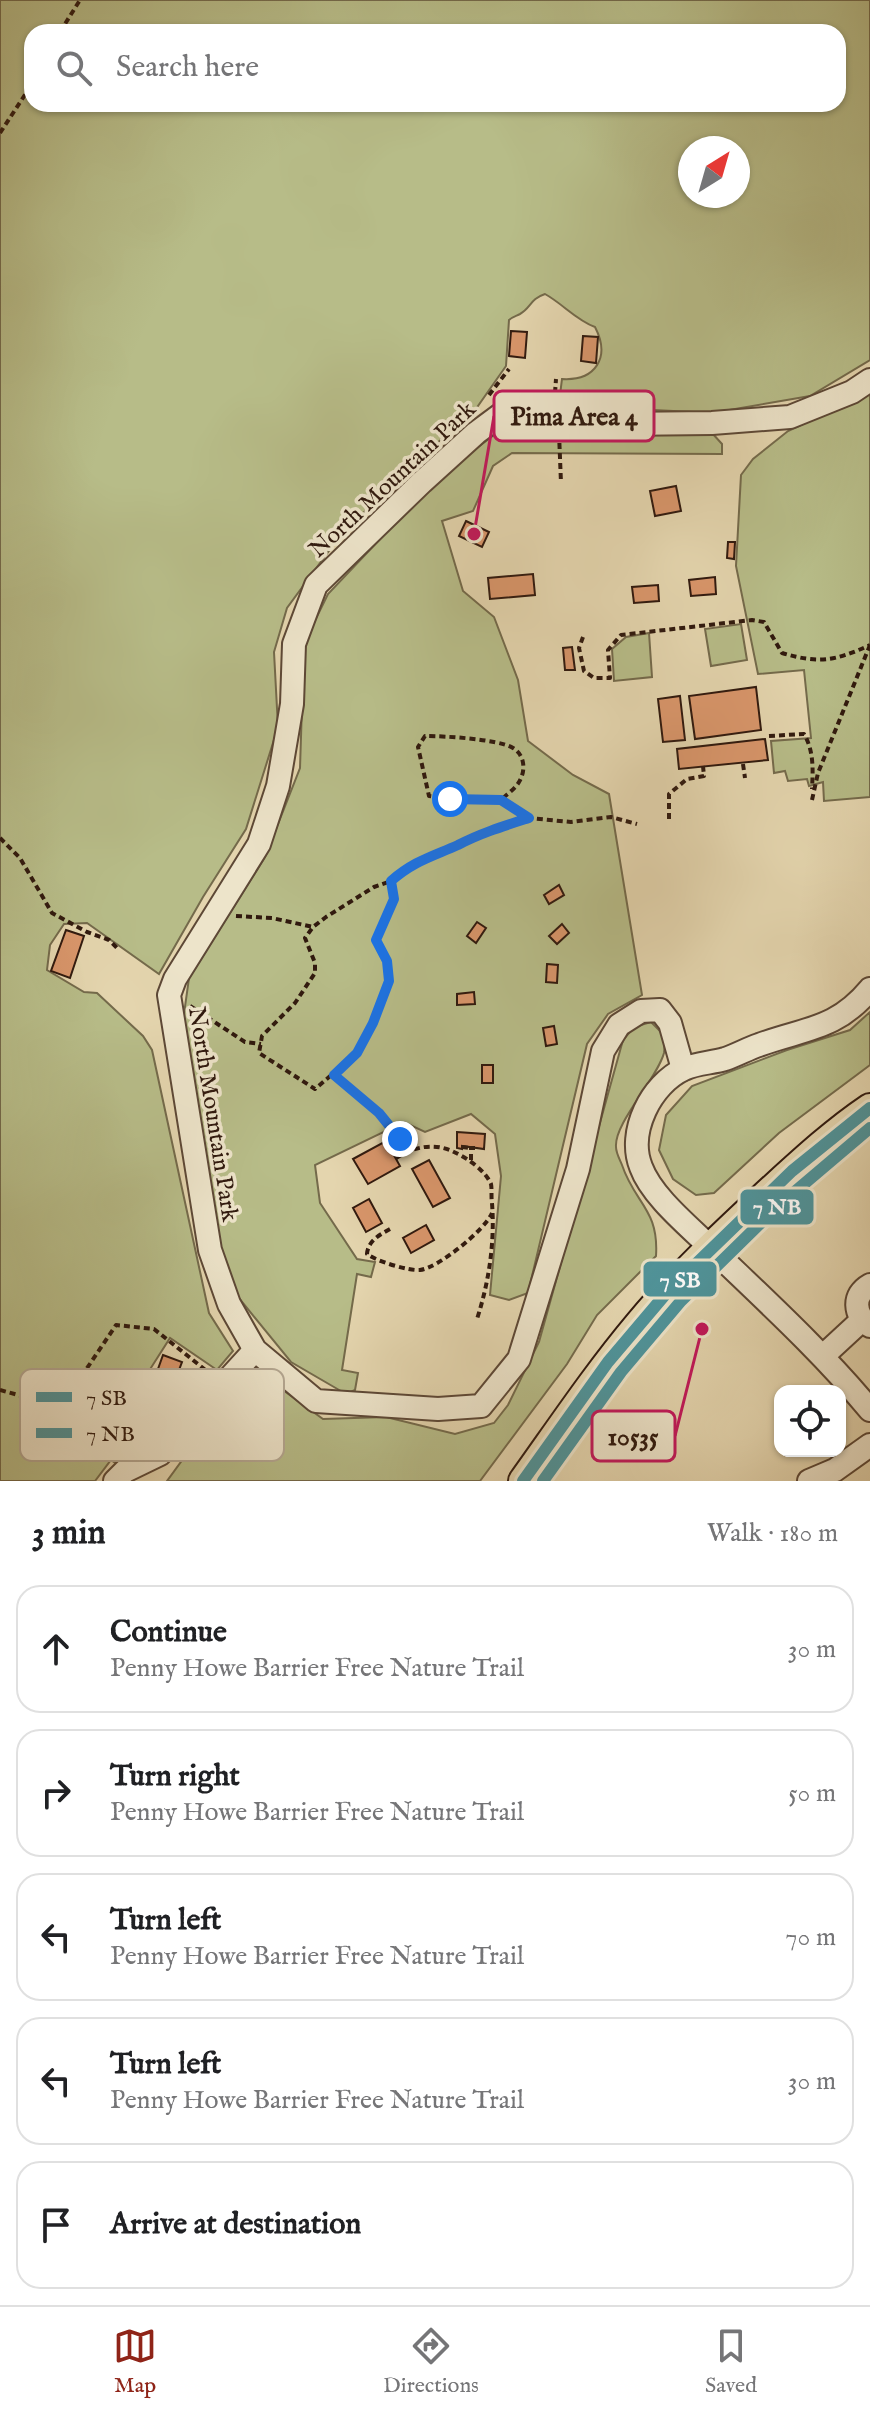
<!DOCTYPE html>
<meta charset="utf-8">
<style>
body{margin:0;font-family:"IM FELL English",serif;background:#f2f2f2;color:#202124}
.controls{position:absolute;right:24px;bottom:24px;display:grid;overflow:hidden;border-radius:16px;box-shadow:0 2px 6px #0004}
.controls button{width:72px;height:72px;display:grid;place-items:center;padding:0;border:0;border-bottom:2px solid #e0e0e0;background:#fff;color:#202124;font:40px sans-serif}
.compass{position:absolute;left:678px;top:136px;width:72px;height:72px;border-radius:50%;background:#fff;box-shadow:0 2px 6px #0004;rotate:37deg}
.stop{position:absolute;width:24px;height:24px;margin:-18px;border:6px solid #1a73e8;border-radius:50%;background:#fff}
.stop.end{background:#1a73e8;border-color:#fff;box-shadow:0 2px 8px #0008}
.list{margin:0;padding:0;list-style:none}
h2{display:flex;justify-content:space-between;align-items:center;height:104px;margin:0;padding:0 32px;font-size:34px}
h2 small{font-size:26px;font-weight:400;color:#757577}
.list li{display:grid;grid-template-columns:52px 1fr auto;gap:24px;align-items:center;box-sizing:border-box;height:128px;margin:0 16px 16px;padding:0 16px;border:2px solid #e0e0e0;border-radius:24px}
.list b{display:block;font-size:30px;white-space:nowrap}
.list p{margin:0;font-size:26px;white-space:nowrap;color:#757577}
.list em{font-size:26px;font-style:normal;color:#757577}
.icon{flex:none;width:44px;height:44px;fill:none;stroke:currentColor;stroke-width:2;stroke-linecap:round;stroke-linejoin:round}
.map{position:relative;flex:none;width:870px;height:1481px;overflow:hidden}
.search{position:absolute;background:#fff;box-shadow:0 2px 6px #0004;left:24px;right:24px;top:24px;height:88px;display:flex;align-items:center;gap:20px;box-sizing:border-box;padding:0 28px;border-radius:24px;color:#757577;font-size:30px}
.sheet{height:824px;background:#fff}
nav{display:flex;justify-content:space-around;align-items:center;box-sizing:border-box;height:112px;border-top:2px solid #e0e0e0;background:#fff;font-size:22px;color:#757577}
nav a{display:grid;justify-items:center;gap:4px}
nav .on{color:#8f2418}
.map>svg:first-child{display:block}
.green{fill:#b7bc88;stroke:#746a4b;stroke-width:2;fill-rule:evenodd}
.building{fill:#d9966b;stroke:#30190e;stroke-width:2}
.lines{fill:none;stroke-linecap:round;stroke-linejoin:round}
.minor-casing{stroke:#5d4836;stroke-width:26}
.major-casing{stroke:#30190e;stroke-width:32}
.path{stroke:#30190e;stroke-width:4;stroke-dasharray:6 4;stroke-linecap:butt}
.minor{stroke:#ede4ca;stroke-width:22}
.major{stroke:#e4d5ae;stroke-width:28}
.bus-1-casing{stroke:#ede4ca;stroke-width:18}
.bus-2-casing{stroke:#ede4ca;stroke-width:18}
.bus-1{stroke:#4f949b;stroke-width:12}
.bus-2{stroke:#4f949b;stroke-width:12}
.route{stroke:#1a73e8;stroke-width:10}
.labels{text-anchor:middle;stroke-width:7;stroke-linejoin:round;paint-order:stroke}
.street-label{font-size:24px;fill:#30190e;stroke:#ede4ca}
.key{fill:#ede4ca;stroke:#b4a792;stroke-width:2}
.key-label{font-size:22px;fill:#30190e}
.leader{fill:none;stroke:#c2185b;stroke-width:3}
.callout-dot{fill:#c2185b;stroke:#ede4ca;stroke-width:3}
.callout{fill:#ede4ca;stroke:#c2185b;stroke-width:3}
.callout-label{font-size:26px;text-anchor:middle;font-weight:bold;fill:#30190e}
.line-badge{stroke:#ede4ca;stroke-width:3}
.badge-label{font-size:22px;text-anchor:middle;font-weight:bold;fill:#fff}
</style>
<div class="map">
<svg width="870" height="1481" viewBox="0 0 870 1481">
<rect width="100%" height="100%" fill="#e4d5ae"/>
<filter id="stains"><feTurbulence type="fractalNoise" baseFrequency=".0025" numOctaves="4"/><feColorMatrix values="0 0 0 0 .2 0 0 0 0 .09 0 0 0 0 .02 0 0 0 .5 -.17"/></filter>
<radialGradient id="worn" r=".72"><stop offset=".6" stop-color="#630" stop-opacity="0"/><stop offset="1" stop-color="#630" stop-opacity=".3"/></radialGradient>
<g class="green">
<path d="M0,0H870V360L810,396L712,413L615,408L560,395L562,379C595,381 611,358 595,327C576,320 563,304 545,294C530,299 531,308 520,314C516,316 512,317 509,320L506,366L473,413L406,469L337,540L287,608L274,652L278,727L246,829L203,897L159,974L87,923L64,924L50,945L47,970L84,992L97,993L143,1036L152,1050L209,1313L233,1351L217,1370L170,1338L147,1374L142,1405L172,1417L140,1446L122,1468L111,1460L95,1481H0ZM32,32H838V104H32ZM690,148H738V196H690Z"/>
<polygon points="870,393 870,797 824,801 823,782 809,786 807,779 788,781 785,771 774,773 771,741 811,738 804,670 758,674 736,566 741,475 753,459 788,431"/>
<polygon points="554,424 712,433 722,444 722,454 512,453 493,466 473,511 442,521 463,591 494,617 518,680 528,741 573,775 609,794 642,995 608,1014 587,1044 528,1293 509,1300 490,1295 501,1176 495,1134 471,1114 425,1132 404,1122 315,1165 320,1203 357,1259 375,1262 371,1277 357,1274 342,1370 358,1373 355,1390 346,1394 291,1362 238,1297 217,1237 183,1021 189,978 265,857 300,768 304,643 328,594 438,478 499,431"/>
<polygon points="741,624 747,660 711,666 705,629"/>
<polygon points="649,633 652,677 614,681 612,649 626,637"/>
<polygon points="870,1012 870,1065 779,1133 714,1193 696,1195 673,1179 659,1150 666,1115 692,1086 787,1050 850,1030"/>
<path d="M651,1022L664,1035C664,1040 665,1048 664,1053C657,1079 614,1123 616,1147C616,1153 620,1160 622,1165C635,1204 659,1209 656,1256L597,1315L567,1364L480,1481H167L245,1374L269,1380L323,1419L386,1417L455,1434L494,1423L508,1405L539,1342L623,1040L634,1027Z"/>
</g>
<g class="building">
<polygon points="511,331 527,332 525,358 509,356"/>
<polygon points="583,336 598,337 596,363 581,361"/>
<polygon points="676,486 681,511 655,516 650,491"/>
<polygon points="466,521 489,532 482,547 459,536"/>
<polygon points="728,542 735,542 734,559 727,558"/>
<polygon points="533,574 535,595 490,599 488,578"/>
<polygon points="715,577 716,594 691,596 689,580"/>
<polygon points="658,585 659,601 634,603 632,587"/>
<polygon points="572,647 575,670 565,670 563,648"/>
<polygon points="756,687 761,730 695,739 689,696"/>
<polygon points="680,696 685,740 663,742 658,699"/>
<polygon points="765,739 768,760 679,769 677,749"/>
<polygon points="559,885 564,895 549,904 544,895"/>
<polygon points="477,922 486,928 476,943 467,936"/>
<polygon points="562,924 569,933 557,944 549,936"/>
<polygon points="66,930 84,936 70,978 51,971"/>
<polygon points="547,964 558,965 557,983 546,982"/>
<polygon points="474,992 475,1004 457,1005 457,994"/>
<polygon points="554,1026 557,1044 546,1046 543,1028"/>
<rect x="482" y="1065" width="11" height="18"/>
<polygon points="457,1132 485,1134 484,1149 462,1146 462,1149 457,1148"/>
<polygon points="386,1141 400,1166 368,1184 353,1159"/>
<polygon points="429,1160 450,1198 433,1207 412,1169"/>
<polygon points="369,1199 382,1223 366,1232 353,1208"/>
<polygon points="426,1225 434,1240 411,1253 403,1238"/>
<polygon points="163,1355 182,1362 166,1404 148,1397"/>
</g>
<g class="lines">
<g class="minor-casing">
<g id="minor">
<path d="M870,989C836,1030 805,1028 759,1045C747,1049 737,1055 725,1059C712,1063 696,1063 684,1069C651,1084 627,1132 641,1167C652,1197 690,1227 712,1249C766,1301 822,1352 870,1410"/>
<polyline points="683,1069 670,1023 660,1010 641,1011 619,1025 603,1051 578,1169 519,1359 481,1406 438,1409 316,1401 255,1350 229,1304 210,1250 169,995 175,979 259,844 278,786 292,704 294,644 316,585 422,482 476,433 507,410 577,414 618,424 712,423 790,417 852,392 870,380"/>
<path d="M870,1285C852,1295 854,1315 870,1326"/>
<polyline points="823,1356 862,1320"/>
<polyline points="115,1481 125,1471 160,1454 255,1350"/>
<polyline points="809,1481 835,1470 870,1445"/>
</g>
</g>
<g class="major-casing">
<path id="major" d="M523,1481C561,1428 597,1374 639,1324C678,1277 723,1235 767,1194C800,1164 833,1133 870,1108"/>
</g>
<g class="path">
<polyline points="60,32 80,0"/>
<polyline points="0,133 32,84"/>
<polyline points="555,393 556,379"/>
<polyline points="489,395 509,369"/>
<polyline points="559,433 561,483"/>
<path d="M583,637L579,648L584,671L594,678H610L608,650L621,635L752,620L764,622L782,653C819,664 835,661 870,645"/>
<path d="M769,736L804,734C814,751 813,770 812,789"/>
<polyline points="743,764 745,778"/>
<path d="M501,800L450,799L429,796L418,747L425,736C444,736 498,739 513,748C525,755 526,771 519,782C515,789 507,794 501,800L529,818L571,822L611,817L637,824"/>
<polyline points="812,800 818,773 870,645"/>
<polyline points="669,819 669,794 687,779 704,776 703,766"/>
<polyline points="0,838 20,858 52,913 87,932 109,940 118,949"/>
<polyline points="391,881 394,899 376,940 387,961 389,981 373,1023 357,1053 315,1089 259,1053 262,1036 295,1003 315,973 315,963 305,938 313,927 326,917 374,887 391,881 409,865 476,835 529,818"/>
<polyline points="236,916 272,918 313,927"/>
<polyline points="190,1006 245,1042 261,1044"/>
<polyline points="334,1075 379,1113 408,1149"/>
<polyline points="462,1147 471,1148"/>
<path d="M396,1158C413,1147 434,1142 454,1152C467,1158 485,1170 491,1184C492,1189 491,1198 492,1203C495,1242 489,1282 477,1319"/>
<polyline points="471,1160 471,1148 478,1148"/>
<path d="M390,1229C379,1235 368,1241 367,1254C376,1261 408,1271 420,1270C438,1268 485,1230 492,1213"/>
<polyline points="0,1390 61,1407 116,1325 154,1329 208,1372"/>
</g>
<use href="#minor" class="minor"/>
<use href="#major" class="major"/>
<g class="bus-1-casing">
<polyline id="bus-1" points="523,1481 608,1362 669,1290 792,1171 870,1108"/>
</g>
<g class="bus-2-casing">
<polyline id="bus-2" points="543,1481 621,1372 681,1301 778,1206 870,1128"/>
</g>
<use href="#bus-1" class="bus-1"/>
<use href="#bus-2" class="bus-2"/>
</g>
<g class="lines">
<path class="route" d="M400,1139L379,1113L334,1075L357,1053L373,1023L389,981L387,961L376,940L394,899L391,881C414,861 431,857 458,845C481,833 504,826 529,818L501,800L450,799"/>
</g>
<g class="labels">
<g class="street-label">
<text transform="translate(392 479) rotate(-43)" y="8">North Mountain Park</text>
<text transform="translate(214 1114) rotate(81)" y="8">North Mountain Park</text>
</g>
</g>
<rect x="20" y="1369" width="264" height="92" rx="12" class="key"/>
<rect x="36" y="1392" width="36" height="10" fill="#4f949b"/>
<rect x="36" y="1428" width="36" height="10" fill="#4f949b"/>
<g class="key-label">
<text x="86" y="1405">7 SB</text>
<text x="86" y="1441">7 NB</text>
</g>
<path class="leader" d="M474 534L494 416M702 1329L675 1436"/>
<g class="callout-dot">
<circle cx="474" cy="534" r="8"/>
<circle cx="702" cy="1329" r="8"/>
</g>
<g class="callout">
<rect x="494" y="391" width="160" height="50" rx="8"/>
<rect x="592" y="1411" width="83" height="50" rx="8"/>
</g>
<g class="callout-label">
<text x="574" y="425">Pima Area 4</text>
<text x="633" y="1445">10535</text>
</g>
<g class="line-badge">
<rect x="739" y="1188" width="76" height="38" rx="8" fill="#4f949b"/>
<rect x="642" y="1260" width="76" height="38" rx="8" fill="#4f949b"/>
</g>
<g class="badge-label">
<text x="777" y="1214">7 NB</text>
<text x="680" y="1287">7 SB</text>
</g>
<rect width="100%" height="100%" filter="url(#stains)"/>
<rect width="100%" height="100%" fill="url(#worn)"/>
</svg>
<div class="controls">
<button><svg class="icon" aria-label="locate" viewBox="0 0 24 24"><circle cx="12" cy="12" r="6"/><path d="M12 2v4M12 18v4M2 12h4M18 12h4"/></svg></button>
</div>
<svg class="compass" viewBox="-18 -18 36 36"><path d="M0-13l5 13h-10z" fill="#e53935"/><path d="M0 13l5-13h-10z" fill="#757577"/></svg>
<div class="stop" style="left:450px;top:799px"></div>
<div class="stop end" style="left:400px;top:1139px"></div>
<div class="search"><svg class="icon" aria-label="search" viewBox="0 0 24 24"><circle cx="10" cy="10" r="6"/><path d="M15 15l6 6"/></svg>Search here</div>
</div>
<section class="sheet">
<h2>3 min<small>Walk · 180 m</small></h2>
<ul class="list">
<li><svg class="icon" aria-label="ahead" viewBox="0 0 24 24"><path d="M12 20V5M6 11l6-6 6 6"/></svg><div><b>Continue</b><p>Penny Howe Barrier Free Nature Trail</p></div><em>30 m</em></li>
<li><svg class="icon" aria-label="right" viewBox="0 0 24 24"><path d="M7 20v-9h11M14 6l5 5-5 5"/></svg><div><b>Turn right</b><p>Penny Howe Barrier Free Nature Trail</p></div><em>50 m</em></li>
<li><svg class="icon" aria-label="left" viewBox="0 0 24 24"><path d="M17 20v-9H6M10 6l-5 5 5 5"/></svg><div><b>Turn left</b><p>Penny Howe Barrier Free Nature Trail</p></div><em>70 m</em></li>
<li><svg class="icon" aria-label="left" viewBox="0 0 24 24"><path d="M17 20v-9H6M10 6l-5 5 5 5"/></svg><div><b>Turn left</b><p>Penny Howe Barrier Free Nature Trail</p></div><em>30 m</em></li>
<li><svg class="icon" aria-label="arrive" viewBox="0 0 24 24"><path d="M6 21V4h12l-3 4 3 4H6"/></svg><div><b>Arrive at destination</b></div></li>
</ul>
</section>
<nav>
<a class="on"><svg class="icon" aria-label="map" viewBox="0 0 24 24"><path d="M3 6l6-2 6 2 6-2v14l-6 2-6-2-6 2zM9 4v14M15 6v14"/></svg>Map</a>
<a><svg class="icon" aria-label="directions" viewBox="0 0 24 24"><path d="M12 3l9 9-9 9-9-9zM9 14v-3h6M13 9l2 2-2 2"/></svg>Directions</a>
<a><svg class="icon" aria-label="saved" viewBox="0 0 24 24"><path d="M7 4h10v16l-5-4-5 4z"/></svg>Saved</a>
</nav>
